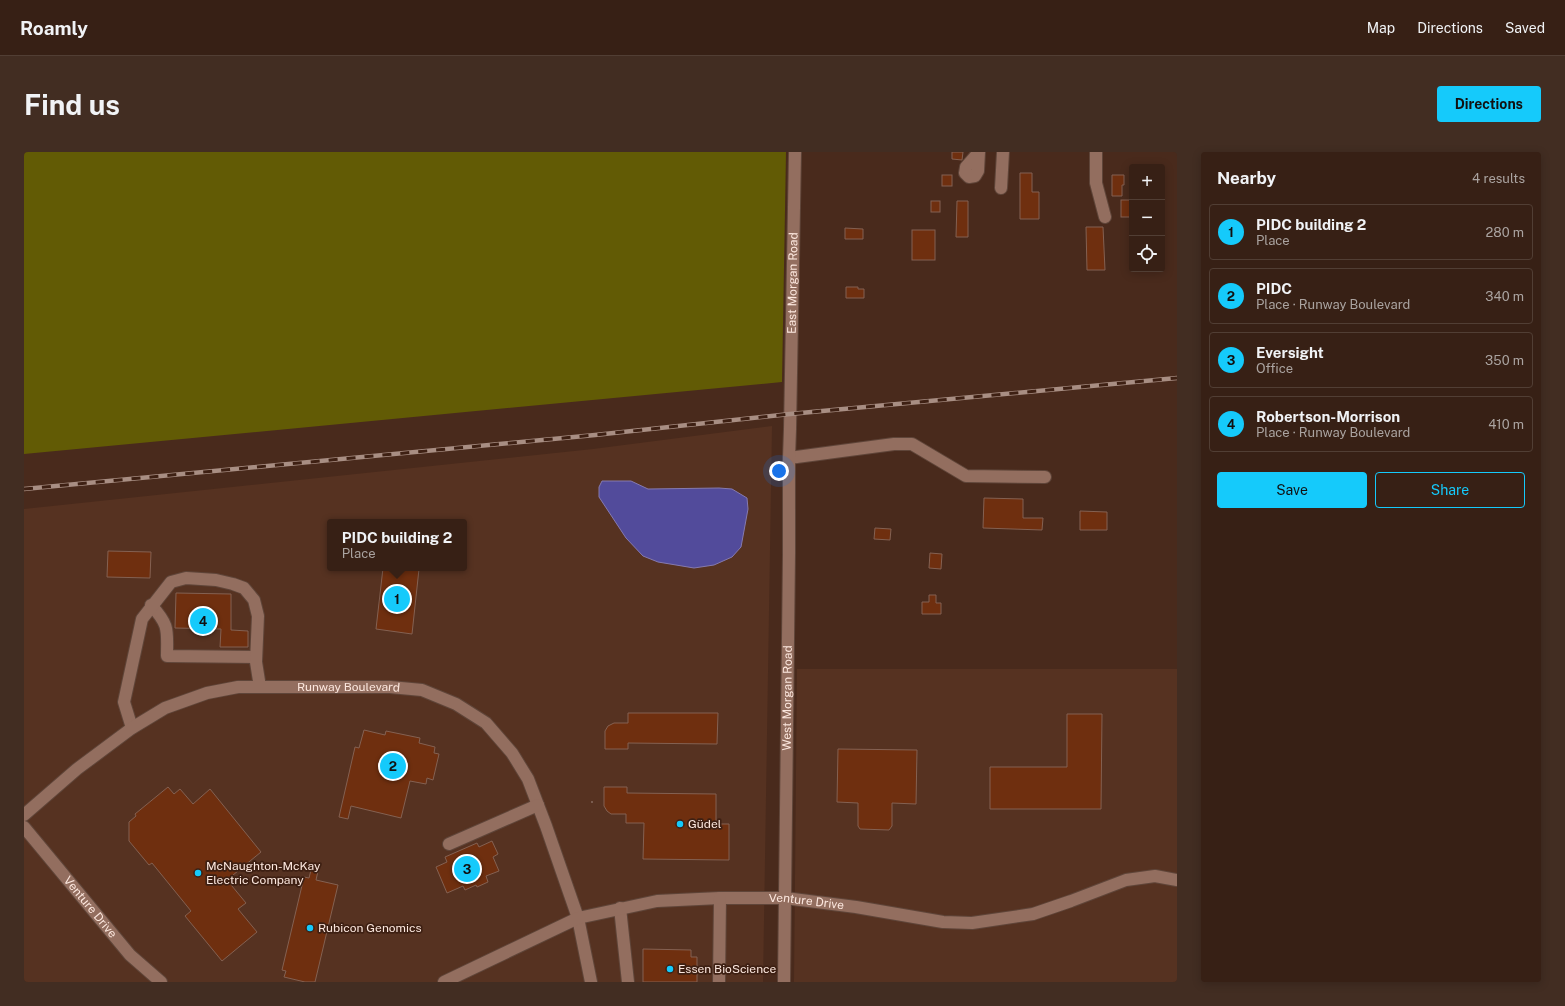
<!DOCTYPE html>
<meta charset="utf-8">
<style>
body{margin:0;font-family:"Public Sans",sans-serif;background:#422d22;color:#f1f3f6}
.controls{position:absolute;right:12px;top:12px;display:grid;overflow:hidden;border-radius:4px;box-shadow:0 2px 10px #0003}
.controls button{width:36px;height:36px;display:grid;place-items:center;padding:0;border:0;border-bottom:1px solid #513e34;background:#372015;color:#f1f3f6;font:20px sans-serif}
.you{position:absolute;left:755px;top:319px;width:14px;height:14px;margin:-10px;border:3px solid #fff;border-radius:50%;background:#1a73e8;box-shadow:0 0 0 6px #1a73e833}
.badge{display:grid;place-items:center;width:26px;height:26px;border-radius:50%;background:#15cafb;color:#111;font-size:13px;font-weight:700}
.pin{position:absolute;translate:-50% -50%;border:2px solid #fff;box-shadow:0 1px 4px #0006}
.popup{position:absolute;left:303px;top:367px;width:140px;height:52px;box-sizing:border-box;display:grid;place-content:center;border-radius:4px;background:#372015;filter:drop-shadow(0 1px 3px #0005);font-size:13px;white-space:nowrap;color:#aaa3a0}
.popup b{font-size:15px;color:#f1f3f6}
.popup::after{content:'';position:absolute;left:50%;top:100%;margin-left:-8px;border:8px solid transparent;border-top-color:#372015}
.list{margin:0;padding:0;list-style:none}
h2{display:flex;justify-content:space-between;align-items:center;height:52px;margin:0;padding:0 16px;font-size:17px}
h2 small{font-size:13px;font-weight:400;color:#aaa3a0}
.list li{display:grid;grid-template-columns:26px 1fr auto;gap:12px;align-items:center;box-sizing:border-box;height:56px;margin:0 8px 8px;padding:0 8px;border:1px solid #513e34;border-radius:4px}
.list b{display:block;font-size:15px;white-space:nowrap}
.list p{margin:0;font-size:13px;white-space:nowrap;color:#aaa3a0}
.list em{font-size:13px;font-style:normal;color:#aaa3a0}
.actions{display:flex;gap:8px;padding:12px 16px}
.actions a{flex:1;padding:9px 0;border:1px solid #15cafb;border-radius:4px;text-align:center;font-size:14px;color:#15cafb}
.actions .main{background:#15cafb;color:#111}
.icon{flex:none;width:22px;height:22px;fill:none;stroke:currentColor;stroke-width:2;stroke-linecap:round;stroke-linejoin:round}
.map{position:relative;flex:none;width:1153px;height:830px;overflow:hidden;border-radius:4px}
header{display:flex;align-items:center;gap:24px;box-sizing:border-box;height:56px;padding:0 20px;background:#372015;border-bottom:1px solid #513e34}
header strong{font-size:19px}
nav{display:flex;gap:22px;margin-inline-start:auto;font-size:14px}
.intro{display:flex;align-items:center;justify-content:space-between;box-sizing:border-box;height:96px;padding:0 24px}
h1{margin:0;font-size:28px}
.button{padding:10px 18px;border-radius:4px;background:#15cafb;color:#111;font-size:14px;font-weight:700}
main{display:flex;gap:24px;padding:0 24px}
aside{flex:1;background:#372015;border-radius:4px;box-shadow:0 2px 10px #0003}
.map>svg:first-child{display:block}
.built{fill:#563221;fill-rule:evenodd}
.green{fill:#625b05}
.water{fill:#524b9b;stroke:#857aaf}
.building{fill:#6f2f0f;stroke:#846152}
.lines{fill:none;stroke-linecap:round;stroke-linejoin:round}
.minor-casing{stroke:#5f4539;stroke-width:14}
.path{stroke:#876b5f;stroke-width:1.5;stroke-dasharray:2 3;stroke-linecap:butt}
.minor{stroke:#936e5f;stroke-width:12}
.rail-casing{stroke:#a88e83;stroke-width:4.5}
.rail{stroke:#3e2013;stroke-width:3;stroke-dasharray:9;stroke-linecap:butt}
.poi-dot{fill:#15cafb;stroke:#3e2013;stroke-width:1.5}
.labels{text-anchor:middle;stroke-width:3.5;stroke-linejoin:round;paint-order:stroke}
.street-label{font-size:12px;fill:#fce7de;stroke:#3e2013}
.poi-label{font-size:12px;fill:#fce7de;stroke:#3e2013;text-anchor:start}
</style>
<header>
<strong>Roamly</strong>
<nav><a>Map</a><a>Directions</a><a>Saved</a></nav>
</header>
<div class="intro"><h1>Find us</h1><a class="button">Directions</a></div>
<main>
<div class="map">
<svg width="1153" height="830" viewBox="0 0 1153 830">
<rect width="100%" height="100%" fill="#492a1c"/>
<g class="built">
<path d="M748,274L739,830H0V357L569,297ZM306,370H440V416H306Z"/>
<polygon points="773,517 1153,517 1153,830 770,830"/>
</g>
<polygon class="green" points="0,0 762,0 758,230 0,302"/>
<polygon class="water" points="578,329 607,329 624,337 695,336 708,337 723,346 724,357 717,395 708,405 690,413 670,416 634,410 619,404 602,386 575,345 575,335"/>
<g class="building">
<polygon points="928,0 939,0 938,8 928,7"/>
<polygon points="996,21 1008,21 1008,40 1015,40 1015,67 996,67"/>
<rect x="918" y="23" width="10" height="11"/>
<polygon points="1088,23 1100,23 1100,33 1098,33 1098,44 1088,44"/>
<rect x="1097" y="48" width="11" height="17"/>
<rect x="907" y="49" width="9" height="11"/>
<polygon points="933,49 944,49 944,85 932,85"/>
<polygon points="1062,75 1079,75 1081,118 1063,118"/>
<polygon points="821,76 839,77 839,87 821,87"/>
<rect x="888" y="78" width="23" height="30"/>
<polygon points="822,135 834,135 834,137 840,137 840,146 822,146"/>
<polygon points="960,346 999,347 999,366 1019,366 1018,378 959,376"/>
<polygon points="1056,359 1083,360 1083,378 1056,378"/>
<polygon points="851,376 867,377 866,388 850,387"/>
<polygon points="84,399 127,400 126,426 83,425"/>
<polygon points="906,401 918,402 917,417 905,416"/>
<polygon points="359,416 395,417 388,482 352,477"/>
<polygon points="152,441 207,442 207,478 224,479 224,495 196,495 197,477 151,476"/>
<polygon points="905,443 912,443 912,451 917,451 917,462 898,462 898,450 905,450"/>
<polygon points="604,561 694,561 693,592 604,591 604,597 581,597 581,579 584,574 590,571 604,571"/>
<polygon points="1043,562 1078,562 1077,657 966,657 966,615 1043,615"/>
<polygon points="340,578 361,583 362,579 396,586 395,591 411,595 410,601 415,602 409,628 403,626 402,632 386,629 377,666 327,654 324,667 315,665 331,595 335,596"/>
<polygon points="814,597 893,598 892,652 868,651 868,674 865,678 836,677 834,674 834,651 813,650"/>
<polygon points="144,635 150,642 156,637 169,652 186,637 237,700 203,728 222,751 214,757 233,780 198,809 161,764 167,759 128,711 125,713 105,689 105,670 112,664 111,662"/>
<polygon points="580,635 603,635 603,641 692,642 692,672 705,672 705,708 619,707 620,671 602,671 602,662 587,662 583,659 580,654"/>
<polygon points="468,689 474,702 469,705 475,719 462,724 464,730 453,735 452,733 441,738 439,734 423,741 412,715 423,710 421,705 453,691 455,695"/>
<polygon points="287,718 294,719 292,728 314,733 291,830 281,830 260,825 262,819 258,818 280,725 285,726"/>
<polygon points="619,797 667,798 667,805 673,805 673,830 619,830"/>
</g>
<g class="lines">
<g class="minor-casing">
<g id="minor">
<polygon points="955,0 954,19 951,24 945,25 941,21 942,15"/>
<polyline points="1072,0 1072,31 1081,65"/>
<polyline points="977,36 979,0"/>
<polyline points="765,306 870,292 888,292 942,324 1021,325"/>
<path d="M127,453C146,474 143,478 143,504L232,505"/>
<polyline points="108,576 100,550 118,467 147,430 162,426 192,428 209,432 220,436 230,448 234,464 232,510 236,535"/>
<path id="s1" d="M0,663L53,617L108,576L141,556L183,541L214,535H366L398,538L432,552L462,571L488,601L504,627L522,674L554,766L567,830"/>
<path id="s2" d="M0,675L106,803L137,830"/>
<polyline points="425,692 514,653"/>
<polyline points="596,756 604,830"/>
<path id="s3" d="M420,830L554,766L633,749L696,746H761L832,755L919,770L948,771L1009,762L1047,749L1102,728L1131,724L1153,728"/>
<polyline points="695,830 696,746"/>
<path id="s4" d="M760,830L765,402V306L766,277L771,0"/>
</g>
</g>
<polyline class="path" points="567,650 572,650"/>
<use href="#minor" class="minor"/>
<g class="rail-casing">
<polyline id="rail" points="0,337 571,283 766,262 1153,226"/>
</g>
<use href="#rail" class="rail"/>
</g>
<g class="poi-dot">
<circle cx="656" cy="672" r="4"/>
<circle cx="174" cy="721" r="4"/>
<circle cx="286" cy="776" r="4"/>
<circle cx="646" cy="817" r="4"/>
</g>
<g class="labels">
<g class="street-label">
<text dy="4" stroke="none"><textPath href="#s4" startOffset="699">East Morgan Road</textPath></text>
<text dy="4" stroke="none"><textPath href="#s1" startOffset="364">Runway Boulevard</textPath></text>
<text dy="4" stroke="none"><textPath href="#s4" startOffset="284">West Morgan Road</textPath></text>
<text dy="4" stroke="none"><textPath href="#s3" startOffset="379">Venture Drive</textPath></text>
<text dy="4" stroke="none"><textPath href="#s2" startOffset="104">Venture Drive</textPath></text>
</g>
<g class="poi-label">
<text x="664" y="676">Güdel</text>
<text x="182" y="718">McNaughton-McKay<tspan x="182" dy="14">Electric Company</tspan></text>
<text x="294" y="780">Rubicon Genomics</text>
<text x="654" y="821">Essen BioScience</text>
</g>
</g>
</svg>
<div class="controls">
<button>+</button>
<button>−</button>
<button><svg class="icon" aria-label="locate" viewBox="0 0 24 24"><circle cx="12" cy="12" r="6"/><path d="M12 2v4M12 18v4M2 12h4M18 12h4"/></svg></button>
</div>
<div class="you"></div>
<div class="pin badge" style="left:373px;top:447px">1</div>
<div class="popup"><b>PIDC building 2</b>Place</div>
<div class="pin badge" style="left:369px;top:614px">2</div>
<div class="pin badge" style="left:443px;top:717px">3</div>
<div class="pin badge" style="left:179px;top:469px">4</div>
</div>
<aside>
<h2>Nearby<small>4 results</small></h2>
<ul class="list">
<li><span class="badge">1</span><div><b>PIDC building 2</b><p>Place</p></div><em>280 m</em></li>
<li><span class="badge">2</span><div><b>PIDC</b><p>Place · Runway Boulevard</p></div><em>340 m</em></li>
<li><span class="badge">3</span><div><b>Eversight</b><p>Office</p></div><em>350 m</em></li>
<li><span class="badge">4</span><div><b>Robertson-Morrison</b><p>Place · Runway Boulevard</p></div><em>410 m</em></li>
</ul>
<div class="actions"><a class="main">Save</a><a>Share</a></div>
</aside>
</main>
